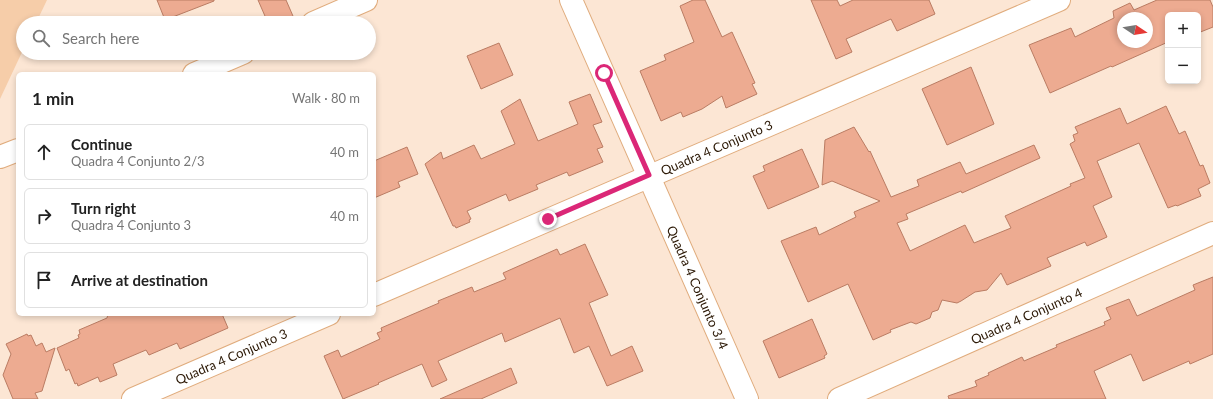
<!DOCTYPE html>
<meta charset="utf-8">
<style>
body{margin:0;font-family:Lato,sans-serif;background:#f2f2f2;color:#222}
.controls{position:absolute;right:12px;top:12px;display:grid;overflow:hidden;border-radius:6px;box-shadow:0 2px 6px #0003}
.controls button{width:36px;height:36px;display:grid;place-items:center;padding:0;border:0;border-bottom:1px solid #e0e0e0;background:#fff;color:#222;font:20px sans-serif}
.compass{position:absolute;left:1117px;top:12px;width:36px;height:36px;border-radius:50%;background:#fff;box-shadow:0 2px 6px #0003;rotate:102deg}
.stop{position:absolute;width:12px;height:12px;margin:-9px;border:3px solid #db2777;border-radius:50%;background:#fff}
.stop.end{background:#db2777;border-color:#fff;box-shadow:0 1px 4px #0008}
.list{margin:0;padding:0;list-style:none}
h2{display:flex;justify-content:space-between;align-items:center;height:52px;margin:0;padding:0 16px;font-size:17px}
h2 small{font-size:13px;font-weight:400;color:#767676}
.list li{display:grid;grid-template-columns:26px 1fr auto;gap:12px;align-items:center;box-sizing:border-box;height:56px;margin:0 8px 8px;padding:0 8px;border:1px solid #e0e0e0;border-radius:6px}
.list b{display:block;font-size:15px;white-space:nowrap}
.list p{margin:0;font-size:13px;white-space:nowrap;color:#767676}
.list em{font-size:13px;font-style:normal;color:#767676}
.icon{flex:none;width:22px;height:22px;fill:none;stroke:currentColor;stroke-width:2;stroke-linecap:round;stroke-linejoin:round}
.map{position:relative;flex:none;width:1213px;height:399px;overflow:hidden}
.search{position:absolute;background:#fff;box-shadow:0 2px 6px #0003;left:16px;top:16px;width:360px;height:44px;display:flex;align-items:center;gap:10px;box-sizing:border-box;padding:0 14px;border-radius:22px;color:#767676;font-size:15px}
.panel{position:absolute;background:#fff;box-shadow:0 2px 6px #0003;left:16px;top:72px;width:360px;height:244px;border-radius:6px}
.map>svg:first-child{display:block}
.green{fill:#f6cda9}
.building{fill:#edab91;stroke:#ba7c63;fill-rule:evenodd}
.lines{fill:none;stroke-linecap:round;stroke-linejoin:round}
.minor-casing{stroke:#e0ac7d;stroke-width:24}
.minor{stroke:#fff;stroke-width:22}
.route{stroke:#db2777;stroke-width:5}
.labels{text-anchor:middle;stroke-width:3;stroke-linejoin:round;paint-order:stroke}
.street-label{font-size:13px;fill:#2b1805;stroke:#f8f8f8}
</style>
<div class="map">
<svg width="1213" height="399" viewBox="0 0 1213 399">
<rect width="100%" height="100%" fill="#fce6d4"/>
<polygon class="green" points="0,0 47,0 36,23 23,23 23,50 0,99"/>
<g class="building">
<polygon points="157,0 214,0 214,1 165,20"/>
<polygon points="258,0 286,0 296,23 268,23"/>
<polygon points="693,0 705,0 722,37 732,32 755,83 752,84 757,94 726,108 722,96 702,109 683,117 681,112 661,121 640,71 666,60 664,55 694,42 680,6"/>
<polygon points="811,0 837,0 840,6 853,0 929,0 935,14 897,31 891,19 846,39 852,52 836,59"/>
<path d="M1157,0H1210L1213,7V27L1198,33V15H1168V42L1112,67L1111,66L1050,93L1029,45L1071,28L1075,37L1114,18L1113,11L1130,3L1134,10ZM1123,18H1147V42H1123Z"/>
<polygon points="499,43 513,75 481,89 467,56"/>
<polygon points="971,67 994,124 947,145 922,89"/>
<polygon points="590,94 602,122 593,125 603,147 597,149 603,162 569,176 567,172 536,185 538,189 509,201 506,194 467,211 471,219 469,220 470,222 456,228 455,226 453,226 425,164 441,152 443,159 474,145 481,159 515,144 501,111 520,99 538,141 578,124 569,102"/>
<polygon points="1166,106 1179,134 1185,131 1200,166 1203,165 1210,183 1198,189 1201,196 1177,206 1176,205 1168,208 1139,143 1097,161 1112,197 1093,206 1107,237 1087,246 1085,242 1047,258 1051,266 1007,285 1001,273 987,290 975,292 961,301 957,303 942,300 938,310 932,312 930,318 916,324 911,322 890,330 891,332 873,340 848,284 808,302 781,241 816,227 819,235 856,217 854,212 880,201 832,181 822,185 825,140 854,127 869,152 870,151 891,197 919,186 917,180 960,162 966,174 1034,145 1040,158 962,193 961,191 906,214 908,219 897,223 910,251 965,225 974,243 1011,228 1005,216 1071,186 1070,184 1085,178 1070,144 1075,141 1073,135 1078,133 1075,127 1120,108 1127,124"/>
<polygon points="407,147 418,174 398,182 400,187 374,198 374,161"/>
<polygon points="802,149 819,187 768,209 753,176 765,171 763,166"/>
<polygon points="585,244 608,295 589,303 611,356 632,346 643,371 607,386 589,346 574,353 560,318 505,342 502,333 438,361 447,380 432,387 422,364 378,383 379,384 343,399 324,356 338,350 341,357 380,339 377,333 382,331 381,328 439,303 438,301 472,287 474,292 506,279 503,273 557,249 560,255"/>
<polygon points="1213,277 1213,354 1190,364 1189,361 1143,381 1131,354 1094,371 1106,399 949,399 948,396 977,386 975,381 989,375 988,373 1022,357 1024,361 1057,347 1056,345 1105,325 1104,322 1111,319 1106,308 1129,299 1137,316 1195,290 1193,285"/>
<polygon points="108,314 222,314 228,328 180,349 177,343 149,355 146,350 113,364 117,375 100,382 98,377 78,386 77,383 75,384 69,369 66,371 57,348 79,338 78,335 80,334 79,330 107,318"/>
<polygon points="812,319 827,354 824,356 825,358 779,378 763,341"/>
<polygon points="27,334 28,336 31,335 36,346 42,343 46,352 55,348 42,391 35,393 38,399 13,399 3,375 11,354 6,344"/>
<polygon points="511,368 517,383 481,399 440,399"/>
</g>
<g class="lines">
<g class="minor-casing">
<g id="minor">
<path id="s1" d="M571,0L747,399"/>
<polyline points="313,23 366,0"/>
<polyline points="194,74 243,53"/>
<polyline points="0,157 18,150"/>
<path id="s2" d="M374,295L1059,0"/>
<path id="s3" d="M133,399L329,314"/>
<path id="s4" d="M839,399L1213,233"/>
</g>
</g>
<use href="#minor" class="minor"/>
</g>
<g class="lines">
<polyline class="route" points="548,219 649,175 604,73"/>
</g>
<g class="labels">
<g class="street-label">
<text dy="5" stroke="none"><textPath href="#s2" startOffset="373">Quadra 4 Conjunto 3</textPath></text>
<text dy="5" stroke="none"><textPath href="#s1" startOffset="314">Quadra 4 Conjunto 3/4</textPath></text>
<text dy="5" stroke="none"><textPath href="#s4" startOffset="205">Quadra 4 Conjunto 4</textPath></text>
<text dy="5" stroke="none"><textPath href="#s3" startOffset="107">Quadra 4 Conjunto 3</textPath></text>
</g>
</g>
</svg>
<div class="controls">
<button>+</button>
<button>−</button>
</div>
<svg class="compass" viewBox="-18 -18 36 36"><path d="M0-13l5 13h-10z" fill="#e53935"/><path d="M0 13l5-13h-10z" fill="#767676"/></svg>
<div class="stop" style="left:604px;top:73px"></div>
<div class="stop end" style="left:548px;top:219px"></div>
<div class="search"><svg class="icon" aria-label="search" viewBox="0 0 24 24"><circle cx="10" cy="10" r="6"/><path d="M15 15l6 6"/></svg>Search here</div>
<section class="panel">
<h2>1 min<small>Walk · 80 m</small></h2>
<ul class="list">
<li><svg class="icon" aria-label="ahead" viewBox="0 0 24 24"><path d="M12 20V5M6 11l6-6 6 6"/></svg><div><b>Continue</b><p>Quadra 4 Conjunto 2/3</p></div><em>40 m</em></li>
<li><svg class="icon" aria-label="right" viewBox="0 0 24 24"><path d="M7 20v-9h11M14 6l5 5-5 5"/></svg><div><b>Turn right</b><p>Quadra 4 Conjunto 3</p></div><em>40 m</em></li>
<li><svg class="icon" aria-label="arrive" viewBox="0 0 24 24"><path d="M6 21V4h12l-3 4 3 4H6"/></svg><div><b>Arrive at destination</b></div></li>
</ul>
</section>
</div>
